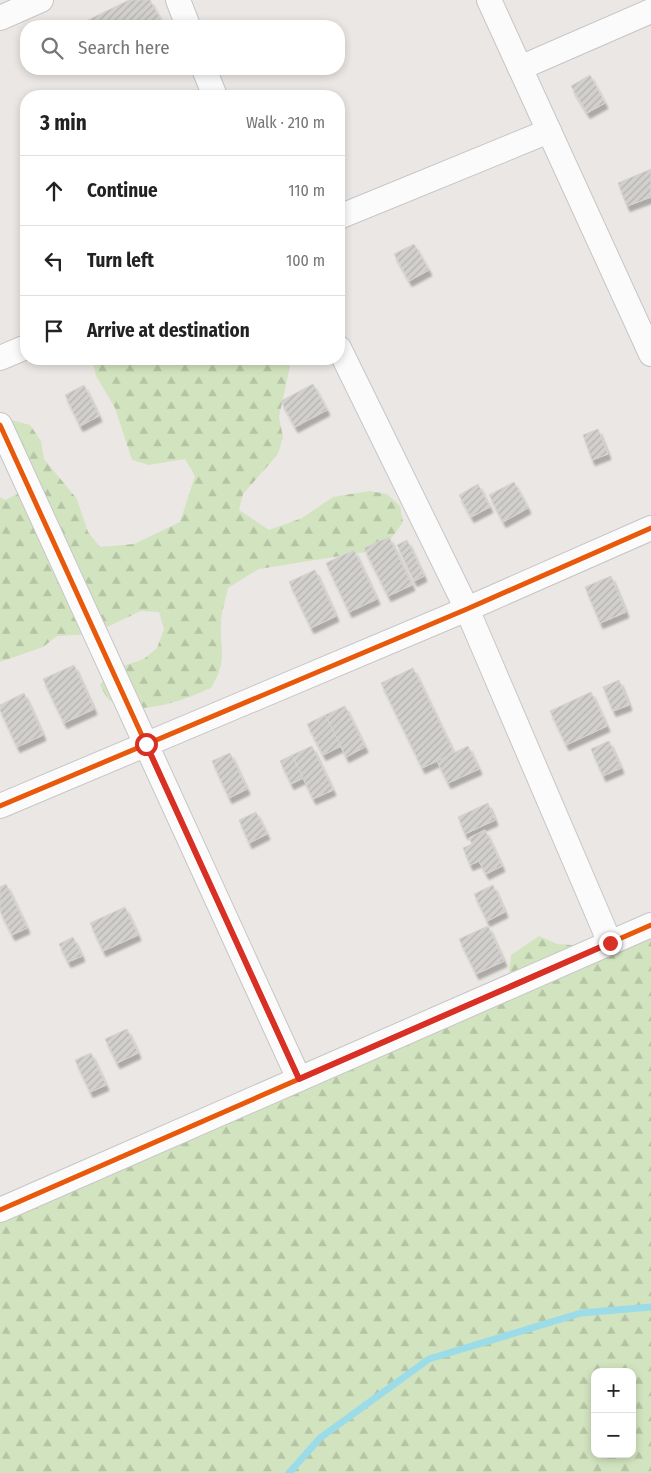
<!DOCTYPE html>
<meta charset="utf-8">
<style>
body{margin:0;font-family:"Fira Sans Condensed",sans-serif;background:#f6f6f6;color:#222}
.controls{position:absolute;right:15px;bottom:15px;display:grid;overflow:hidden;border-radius:10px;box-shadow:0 2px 8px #0003}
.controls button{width:45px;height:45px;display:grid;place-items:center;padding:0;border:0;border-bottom:1px solid #e0e0e0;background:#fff;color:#222;font:25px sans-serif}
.stop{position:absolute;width:15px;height:15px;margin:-11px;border:4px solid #d93025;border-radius:50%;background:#fff}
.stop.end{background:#d93025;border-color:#fff;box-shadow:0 1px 5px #0008}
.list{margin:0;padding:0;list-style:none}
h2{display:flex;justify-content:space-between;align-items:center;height:65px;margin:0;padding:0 20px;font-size:21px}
h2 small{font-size:16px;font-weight:400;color:#767676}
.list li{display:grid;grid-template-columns:32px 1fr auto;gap:15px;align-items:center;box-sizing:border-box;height:70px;padding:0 20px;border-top:1px solid #e0e0e0}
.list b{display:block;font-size:19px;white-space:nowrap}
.list em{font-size:16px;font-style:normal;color:#767676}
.icon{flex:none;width:28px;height:28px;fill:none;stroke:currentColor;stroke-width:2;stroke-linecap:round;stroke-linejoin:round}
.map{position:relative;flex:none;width:651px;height:1473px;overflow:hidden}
.search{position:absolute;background:#fff;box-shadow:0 2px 8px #0003;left:20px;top:20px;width:325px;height:55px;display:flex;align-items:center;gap:12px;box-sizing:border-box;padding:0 18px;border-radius:20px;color:#767676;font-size:19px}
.panel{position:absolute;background:#fff;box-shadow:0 2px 8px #0003;left:20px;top:90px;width:325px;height:275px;border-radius:20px}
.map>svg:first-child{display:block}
.forest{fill:url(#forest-firs);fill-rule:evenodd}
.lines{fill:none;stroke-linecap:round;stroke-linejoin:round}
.stream{stroke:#9cdce8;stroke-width:7}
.building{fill:url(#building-hatch);stroke:#d6d3d0;filter:url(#shadow)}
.street-casing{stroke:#c7c6c6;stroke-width:26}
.street{stroke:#fcfbfb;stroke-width:24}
.cycleway-casing{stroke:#fff;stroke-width:8}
.cycleway{stroke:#e8590c;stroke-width:5}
.route{stroke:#d93025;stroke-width:6}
</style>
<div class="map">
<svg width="651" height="1473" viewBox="0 0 651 1473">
<defs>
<pattern id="forest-firs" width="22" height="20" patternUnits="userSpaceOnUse" patternTransform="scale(1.25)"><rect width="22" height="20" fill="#d2e4bf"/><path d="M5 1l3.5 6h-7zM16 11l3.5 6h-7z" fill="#b5c4a4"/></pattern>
<pattern id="building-hatch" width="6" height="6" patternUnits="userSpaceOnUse" patternTransform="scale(1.25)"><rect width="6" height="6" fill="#d2d0cd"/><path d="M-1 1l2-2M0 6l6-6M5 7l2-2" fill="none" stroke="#b5b3b0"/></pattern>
<filter id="shadow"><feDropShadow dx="3" dy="5.5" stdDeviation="1" flood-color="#0004"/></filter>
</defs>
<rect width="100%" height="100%" fill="#ebe7e4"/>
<g class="forest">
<path d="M92,359H285L290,366L279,417L283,437L278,454L243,494L239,510L269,530L302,518L333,497L369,491L387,494L400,506L403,522L384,549L259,569L228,588C226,599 221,612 221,623C220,653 228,659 211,688C184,700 138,718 111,701C106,698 103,690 100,685L111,670L144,659L157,648L164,629L159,612L141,611L92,634L57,636L43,647L0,662V497L6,500L22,491L11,457L0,458V417L30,425L41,441L44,459L77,499L88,532L100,547L134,544L180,522L195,476L185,459L149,465L132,460L115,408L96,376Z"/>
<path d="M651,930V1473H0V1216L507,992L511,955L539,936L557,944L612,948ZM595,1372H632V1454H595Z"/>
</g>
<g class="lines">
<polyline class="stream" points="289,1473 320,1438 429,1359 581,1313 651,1307"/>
</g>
<g class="building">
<polygon points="129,0 150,0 164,26 91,26 88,20"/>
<polygon points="590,75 605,103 587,113 571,86"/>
<polygon points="651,169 651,197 627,206 618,183"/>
<polygon points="414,244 429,270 409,281 394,254"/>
<polygon points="313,384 327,410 295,427 281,401"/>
<polygon points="84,385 99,416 80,426 65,395"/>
<polygon points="598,429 608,454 592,460 583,435"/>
<polygon points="514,482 528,508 503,522 489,495"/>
<polygon points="478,484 490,507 471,517 459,495"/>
<polygon points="389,537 412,585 388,596 364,548"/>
<polygon points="407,540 424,576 414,581 397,545"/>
<polygon points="354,550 377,599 349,612 326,563"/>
<polygon points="315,570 336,616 311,628 289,582"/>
<polygon points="611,576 626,612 600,623 585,587"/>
<polygon points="74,665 94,709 64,723 43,679"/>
<polygon points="413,668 454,753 422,768 381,683"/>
<polygon points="619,680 629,705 613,711 603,687"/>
<polygon points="591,692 607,726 566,745 550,711"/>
<polygon points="24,693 43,735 17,747 0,710 0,705"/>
<polygon points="345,706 365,747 346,757 325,715"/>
<polygon points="325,715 341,746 323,755 307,724"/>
<polygon points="609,741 621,768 603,776 591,749"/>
<polygon points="312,746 333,790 313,799 292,755"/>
<polygon points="468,746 479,769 448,783 437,761"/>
<polygon points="230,753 247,789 229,798 212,761"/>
<polygon points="292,755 303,778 291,784 280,761"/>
<polygon points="488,803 495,820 465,834 458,817"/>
<polygon points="256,812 267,834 249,843 239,820"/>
<polygon points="485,830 502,866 486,874 479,861 470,865 463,848 472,844 469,838"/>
<polygon points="6,884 27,928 12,935 0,911 0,887"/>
<polygon points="493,885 505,912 487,921 474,894"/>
<polygon points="125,907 138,935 103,951 90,923"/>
<polygon points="488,926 504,961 476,974 459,939"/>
<polygon points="73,937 82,956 68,962 59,944"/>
<polygon points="127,1029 138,1053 117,1063 105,1039"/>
<polygon points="91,1053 106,1085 90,1092 75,1060"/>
</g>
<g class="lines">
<g class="street-casing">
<g id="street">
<polyline points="178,0 188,26"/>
<polyline points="489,0 651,354"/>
<polyline points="0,18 41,0"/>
<polyline points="520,68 651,11"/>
<polyline points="204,69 215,96"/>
<polyline points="339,217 549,131"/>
<polyline points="339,348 467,609 610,943"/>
<polyline points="0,358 26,347"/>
<polyline points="0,425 299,1079"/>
<polyline points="0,806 467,609 651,528"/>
<polyline points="0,1210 651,925"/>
</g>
</g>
<use href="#street" class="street"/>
<g class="cycleway-casing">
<g id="cycleway">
<polyline points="0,425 299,1079"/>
<polyline points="0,806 467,609 651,528"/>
<polyline points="0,1210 651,925"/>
</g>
</g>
<use href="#cycleway" class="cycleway"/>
</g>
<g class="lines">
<polyline class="route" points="146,744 299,1079 610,943"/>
</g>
</svg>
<div class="controls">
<button>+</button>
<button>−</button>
</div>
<div class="stop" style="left:146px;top:744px"></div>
<div class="stop end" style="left:610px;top:943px"></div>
<div class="search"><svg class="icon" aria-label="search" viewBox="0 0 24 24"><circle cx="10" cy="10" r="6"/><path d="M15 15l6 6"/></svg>Search here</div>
<section class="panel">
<h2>3 min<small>Walk · 210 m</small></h2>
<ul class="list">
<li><svg class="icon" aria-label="ahead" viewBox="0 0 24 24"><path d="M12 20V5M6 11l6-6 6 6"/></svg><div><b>Continue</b></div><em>110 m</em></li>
<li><svg class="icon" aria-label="left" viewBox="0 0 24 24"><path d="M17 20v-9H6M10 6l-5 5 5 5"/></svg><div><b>Turn left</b></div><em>100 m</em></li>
<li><svg class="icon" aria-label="arrive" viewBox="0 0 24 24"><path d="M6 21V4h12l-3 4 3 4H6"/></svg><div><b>Arrive at destination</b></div></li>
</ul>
</section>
</div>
